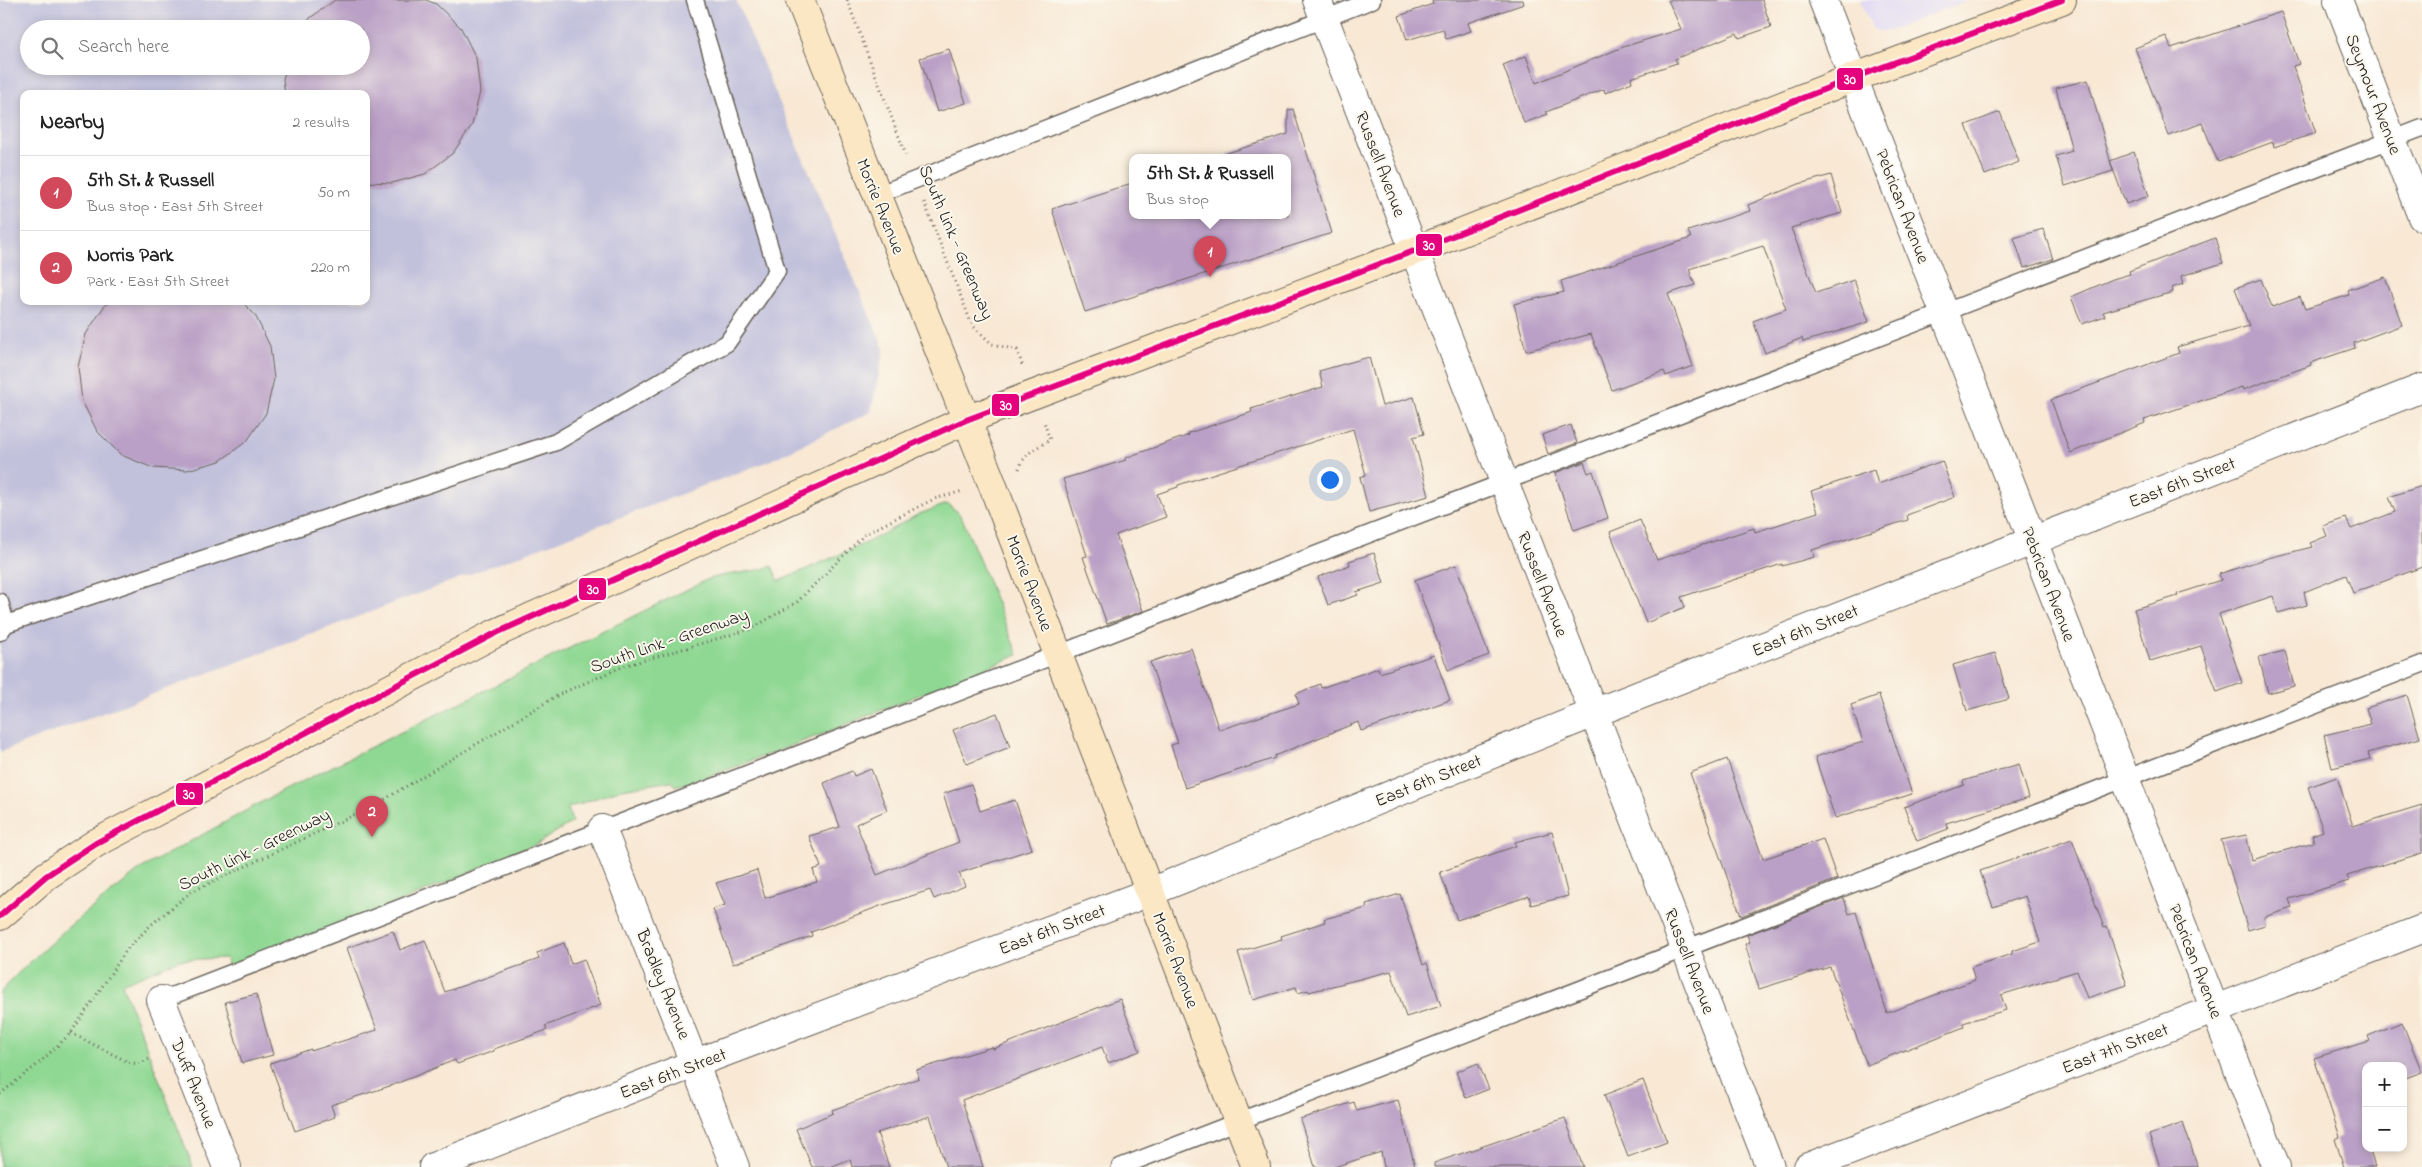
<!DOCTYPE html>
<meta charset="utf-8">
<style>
body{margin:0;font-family:"Indie Flower",sans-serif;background:#f2f2f2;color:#222}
.controls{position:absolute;right:15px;bottom:15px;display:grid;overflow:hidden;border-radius:10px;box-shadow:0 2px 8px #0003}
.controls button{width:45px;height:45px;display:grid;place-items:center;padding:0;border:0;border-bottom:1px solid #e0e0e0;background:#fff;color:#222;font:25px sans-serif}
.you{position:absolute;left:1329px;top:479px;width:18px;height:18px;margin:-12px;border:4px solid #fff;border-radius:50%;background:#1a73e8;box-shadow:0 0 0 8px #1a73e833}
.badge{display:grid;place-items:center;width:32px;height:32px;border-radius:50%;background:#d1495b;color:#fff;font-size:16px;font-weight:700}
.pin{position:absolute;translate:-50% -41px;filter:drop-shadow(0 1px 2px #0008)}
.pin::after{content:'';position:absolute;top:26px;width:18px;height:15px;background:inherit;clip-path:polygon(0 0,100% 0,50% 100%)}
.popup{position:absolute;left:1129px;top:154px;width:162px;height:65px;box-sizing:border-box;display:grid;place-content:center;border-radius:10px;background:#fff;filter:drop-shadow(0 1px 4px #0005);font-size:16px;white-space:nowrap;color:#767676}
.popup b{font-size:19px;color:#222}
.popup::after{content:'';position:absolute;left:50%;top:100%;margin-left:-10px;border:10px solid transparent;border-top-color:#fff}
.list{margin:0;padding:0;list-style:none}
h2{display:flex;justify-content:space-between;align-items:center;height:65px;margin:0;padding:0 20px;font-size:21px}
h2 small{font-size:16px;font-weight:400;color:#767676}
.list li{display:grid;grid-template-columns:32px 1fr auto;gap:15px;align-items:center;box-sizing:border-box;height:75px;padding:0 20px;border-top:1px solid #e0e0e0}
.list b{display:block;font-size:19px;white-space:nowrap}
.list p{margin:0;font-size:16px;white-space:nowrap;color:#767676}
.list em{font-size:16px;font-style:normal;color:#767676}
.icon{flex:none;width:28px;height:28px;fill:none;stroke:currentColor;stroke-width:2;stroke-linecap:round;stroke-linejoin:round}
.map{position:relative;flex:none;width:2422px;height:1167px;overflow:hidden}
.search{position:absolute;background:#fff;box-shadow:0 2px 8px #0003;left:20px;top:20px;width:350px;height:55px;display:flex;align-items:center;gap:12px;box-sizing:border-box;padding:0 18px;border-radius:28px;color:#767676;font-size:19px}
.panel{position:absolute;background:#fff;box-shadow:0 2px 8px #0003;left:20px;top:90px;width:350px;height:215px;border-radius:10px}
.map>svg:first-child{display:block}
.built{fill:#ddd5f6}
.industrial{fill:#c2c1dc;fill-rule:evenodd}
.green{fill:#8fd893;stroke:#567a58}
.building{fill:#baa0c6}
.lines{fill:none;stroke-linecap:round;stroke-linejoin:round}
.lane-casing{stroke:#69635c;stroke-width:19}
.street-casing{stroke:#69635c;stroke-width:30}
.secondary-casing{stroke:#69635c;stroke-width:30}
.path{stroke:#69635c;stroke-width:3;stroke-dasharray:1 4;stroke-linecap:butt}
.lane{stroke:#fff;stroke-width:16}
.street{stroke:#fff;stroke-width:28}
.secondary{stroke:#fbe7c3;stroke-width:28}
.bus-1-casing{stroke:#fbf7ec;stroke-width:10}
.bus-1{stroke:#e5007d;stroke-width:6}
.labels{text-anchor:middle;stroke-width:4;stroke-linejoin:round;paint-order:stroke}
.street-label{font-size:18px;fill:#1c1c1c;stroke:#fbf7ec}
.line-badge{stroke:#fbf7ec;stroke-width:2}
.badge-label{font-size:14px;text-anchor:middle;font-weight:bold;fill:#fff}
</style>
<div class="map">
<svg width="2422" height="1167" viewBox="0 0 2422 1167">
<rect width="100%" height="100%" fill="#fbf7ec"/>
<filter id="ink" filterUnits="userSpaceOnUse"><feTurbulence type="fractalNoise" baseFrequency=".02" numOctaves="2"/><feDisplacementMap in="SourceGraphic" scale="10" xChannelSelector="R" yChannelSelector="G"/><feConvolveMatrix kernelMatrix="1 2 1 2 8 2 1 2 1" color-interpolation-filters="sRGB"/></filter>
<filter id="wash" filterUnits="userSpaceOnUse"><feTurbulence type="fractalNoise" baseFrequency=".0096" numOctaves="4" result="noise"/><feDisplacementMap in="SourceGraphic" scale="20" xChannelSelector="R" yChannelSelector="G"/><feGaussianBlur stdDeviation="1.12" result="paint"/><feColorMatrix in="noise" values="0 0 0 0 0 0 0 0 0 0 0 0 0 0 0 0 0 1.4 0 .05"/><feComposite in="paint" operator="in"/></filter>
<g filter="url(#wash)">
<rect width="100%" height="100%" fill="#f8e8d4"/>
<polygon class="built" points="1860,0 1968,0 1889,31 1879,31 1873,29"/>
<path class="industrial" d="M0,0H736L884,349L871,412L769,461L0,752ZM29,29H361V66H29ZM24,94H366V301H24Z"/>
<path class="green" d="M947,504L958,512L963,520L1018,655L825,733L700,780L675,786L672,781L622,789L568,808L572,822L537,844L395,904L229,967L226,958L179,960L122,984L193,1167H0V993L15,976L67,928L142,868L269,798L704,581C726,572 749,574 772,566L779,581L868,542L919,514Z"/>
<g id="blocks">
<g class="building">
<polygon points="335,0 426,0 436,4 461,28 476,58 480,92 472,125 453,153 425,174 392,183 366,182 366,94 285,94 283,79 287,66 361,66 361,29 303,29 310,18"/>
<polygon points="1432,0 1523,0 1524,4 1468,23 1471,31 1446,39 1443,29 1407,40 1399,16 1433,4"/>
<polygon points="1668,0 1762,0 1771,27 1739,38 1737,33 1675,59 1677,63 1631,78 1632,82 1605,93 1604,89 1546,112 1548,114 1524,123 1503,65 1526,56 1536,83 1623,47 1681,29"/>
<polygon points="2281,12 2299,64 2293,66 2316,133 2274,147 2273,142 2218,162 2202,123 2169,136 2135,48 2166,36 2171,48"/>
<polygon points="949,49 966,103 937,112 920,58"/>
<polygon points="2088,80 2113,171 2065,186 2056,156 2072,151 2056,88"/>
<polygon points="1293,109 1332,233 1085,312 1052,209 1132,183 1132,216 1288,216 1288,158 1228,158 1227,153 1288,134 1288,110"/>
<polygon points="2000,112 2019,162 1985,175 1966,125"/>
<polygon points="2134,152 2149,196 2126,204 2110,161"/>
<polygon points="1831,175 1842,213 1791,228 1816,293 1854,280 1869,322 1803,342 1802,338 1765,353 1753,321 1786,309 1763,246 1689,269 1695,285 1668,294 1693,366 1666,376 1664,371 1612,390 1591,334 1526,351 1514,304 1564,292 1561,281 1691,238 1688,231 1750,211 1748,205 1799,184"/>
<polygon points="2043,229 2053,259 2024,268 2014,238"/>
<polygon points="2215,238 2223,263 2181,276 2183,284 2172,288 2173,292 2103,312 2105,316 2082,324 2071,297 2113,279 2130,274 2129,271"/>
<polygon points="2385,277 2402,325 2354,343 2355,348 2310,363 2311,365 2243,390 2242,387 2144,420 2145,423 2070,453 2051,400 2179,353 2177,347 2249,326 2235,288 2261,279 2272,307 2300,297 2305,309 2349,295 2348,290"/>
<polygon points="111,301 241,301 255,315 270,346 274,379 266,413 247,441 220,461 187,470 153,468 121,455 97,431 82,401 78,367 86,334 105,305"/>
<polygon points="1369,357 1382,406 1414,397 1424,434 1413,437 1429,496 1369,512 1360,477 1366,475 1353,429 1178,485 1178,487 1157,494 1166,517 1116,535 1143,611 1107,624 1083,557 1087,556 1063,479 1126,460 1125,458 1189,435 1189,433 1252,412 1251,409 1323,387 1319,371"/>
<polygon points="1571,425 1577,443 1548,454 1542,435"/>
<polygon points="1942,461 1955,497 1907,515 1908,520 1812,550 1814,557 1782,566 1782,564 1681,597 1685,607 1646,623 1610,532 1640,520 1657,560 1754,528 1755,532 1818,512 1811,491 1874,470 1878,484"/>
<polygon points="1584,462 1588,473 1593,471 1608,518 1574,530 1555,473"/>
<polygon points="2422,486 2422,567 2353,593 2346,575 2304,592 2307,605 2278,613 2273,596 2219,614 2242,683 2217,692 2201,646 2150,661 2134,609 2178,596 2177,594 2221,580 2219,574 2268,558 2312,547 2310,543 2327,536 2323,526 2346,518 2351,529 2395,512 2389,497"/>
<polygon points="1374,553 1384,583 1356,592 1358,595 1328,605 1318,577 1350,565 1349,561"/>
<polygon points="1456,565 1489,655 1448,670 1415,580"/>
<polygon points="1191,648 1219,730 1299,704 1296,694 1320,684 1321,688 1378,668 1380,673 1434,655 1450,700 1361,731 1358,722 1274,756 1275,758 1185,788 1171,745 1178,743 1150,662"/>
<polygon points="2285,651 2294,686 2268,693 2259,657"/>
<polygon points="1995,653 2009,699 1967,711 1953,665"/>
<polygon points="1879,695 1912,794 1835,818 1815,757 1863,742 1851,705"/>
<polygon points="2407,695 2420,738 2368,753 2370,759 2332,768 2324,735 2371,724 2366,708"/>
<polygon points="997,713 1010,747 967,764 953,730"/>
<polygon points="1727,759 1763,859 1823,839 1837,879 1741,916 1690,773"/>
<polygon points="2019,764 2029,798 1946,823 1948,829 1917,841 1904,807 1964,785 1963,781"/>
<polygon points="871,769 887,810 856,824 877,875 959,842 943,794 971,784 980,811 1015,800 1032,849 959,873 965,886 934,899 930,890 880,906 811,932 812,936 733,964 713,909 725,905 716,883 757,870 765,898 817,882 813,870 821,867 809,836 840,827 824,783 852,771 854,776"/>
<polygon points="2337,777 2353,826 2422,805 2422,853 2347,876 2349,881 2289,899 2292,908 2264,917 2265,925 2248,930 2221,840 2246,835 2252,860 2314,842 2312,835 2323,831 2308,787"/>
<polygon points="1552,832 1568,896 1531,905 1529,896 1457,920 1440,872 1516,846 1515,842"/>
<polygon points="2072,839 2104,928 2107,927 2127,985 2087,998 2077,971 2001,995 2006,1010 1963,1023 1964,1027 1867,1065 1830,967 1759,989 1745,944 1750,942 1747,935 1844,898 1849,914 1856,912 1887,1013 1975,980 1971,967 2012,954 2012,951 2040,942 2025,896 1993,907 1980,871"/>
<polygon points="1400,894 1423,965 1427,963 1441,1006 1406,1017 1391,971 1309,992 1308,990 1298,993 1296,987 1253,1000 1238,952 1282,939 1281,936 1325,922 1324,919 1367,908 1366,904"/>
<polygon points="393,931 400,950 425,940 445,992 539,959 537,953 564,943 571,964 584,959 601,1005 545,1026 547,1030 494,1049 494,1051 457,1064 455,1060 393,1085 331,1105 335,1117 295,1131 270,1063 311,1049 311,1051 377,1030 347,948"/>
<polygon points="256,994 273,1055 242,1063 225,1002"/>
<polygon points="1120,999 1140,1051 1108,1063 1102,1047 962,1100 983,1167 946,1167 930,1116 877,1133 889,1167 852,1167 850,1159 830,1167 812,1167 796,1129 833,1113 832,1110 919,1078 916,1070 992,1047 993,1049"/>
<polygon points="2402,1022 2422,1072 2403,1079 2403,1066 2366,1066 2366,1148 2369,1148 2375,1167 2344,1167 2335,1139 2340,1137 2314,1058 2370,1041 2368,1036"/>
<polygon points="1478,1063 1489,1089 1466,1098 1456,1072"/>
<polygon points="1643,1080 1667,1142 1628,1157 1604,1095"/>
<polygon points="1398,1100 1415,1167 1384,1167 1381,1152 1334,1167 1315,1167 1300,1119 1354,1102 1357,1111"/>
<polygon points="1565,1118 1583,1167 1434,1167 1434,1163"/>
<polygon points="2183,1123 2198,1167 2160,1167 2149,1135"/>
</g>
</g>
</g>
<g filter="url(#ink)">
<use href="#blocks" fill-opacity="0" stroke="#69635c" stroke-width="1"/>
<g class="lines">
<g class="lane-casing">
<g id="lane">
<polyline points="877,195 1372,0"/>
<polyline points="0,602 6,624 0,632"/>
<polyline points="6,624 556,442 727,343 777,271 695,0"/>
<polyline points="161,1000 2422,128"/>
<polyline points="1120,1167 2422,664"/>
</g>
</g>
<g class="street-casing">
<g id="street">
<polyline points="1317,0 1770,1167"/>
<polyline points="1823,0 2276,1167"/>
<polyline points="2338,0 2422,217"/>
<polyline points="602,829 735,1167"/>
<polyline points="161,1000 227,1167"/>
<polyline points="433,1167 696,1063 1150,892 1594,713 2422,388"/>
<polyline points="1808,1167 2422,929"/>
</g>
</g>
<g class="secondary-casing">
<g id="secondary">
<polyline points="800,0 991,481 1256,1167"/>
<polyline points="0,916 46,876 96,843 494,634 966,420 1414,251 1853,78 2062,0"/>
</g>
</g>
<g class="path">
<polyline points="847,0 907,158"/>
<polyline points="924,202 972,325 992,344 1017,350 1023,367"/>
<path d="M1019,469C1024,453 1036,448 1050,440L1044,422"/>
<polyline points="71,1033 128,1062 138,1064 152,1058"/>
<polyline points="0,1094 38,1064 71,1033 128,948 152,924 191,892 375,805 560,694 624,666 751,629 797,602 865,534 934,499 963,491"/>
</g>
<use href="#lane" class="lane"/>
<use href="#street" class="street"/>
<use href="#secondary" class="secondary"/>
<g class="bus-1-casing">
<polyline id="bus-1" points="0,916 46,876 96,843 494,634 966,420 1414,251 1853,78 2062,0"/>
</g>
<use href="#bus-1" class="bus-1"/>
</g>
</g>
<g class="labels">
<g class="street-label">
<text transform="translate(2374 94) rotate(69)" y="6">Seymour Avenue</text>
<text transform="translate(1381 164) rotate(69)" y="6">Russell Avenue</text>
<text transform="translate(881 206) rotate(68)" y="6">Morrie Avenue</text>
<text transform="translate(1903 206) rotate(69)" y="6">Pebrican Avenue</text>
<text transform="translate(957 242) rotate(67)" y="6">South Link - Greenway</text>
<text transform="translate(2182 482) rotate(-21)" y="6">East 6th Street</text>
<text transform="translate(1030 583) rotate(69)" y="6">Morrie Avenue</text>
<text transform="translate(1543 584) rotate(69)" y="6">Russell Avenue</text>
<text transform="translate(2049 584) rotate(69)" y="6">Pebrican Avenue</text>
<text transform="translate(1805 630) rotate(-22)" y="6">East 6th Street</text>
<text transform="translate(669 640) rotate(-19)" y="6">South Link - Greenway</text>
<text transform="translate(1428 780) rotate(-22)" y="6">East 6th Street</text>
<text transform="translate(254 849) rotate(-26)" y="6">South Link - Greenway</text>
<text transform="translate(1052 929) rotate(-21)" y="6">East 6th Street</text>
<text transform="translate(1176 960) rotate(69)" y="6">Morrie Avenue</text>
<text transform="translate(1690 961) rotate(69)" y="6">Russell Avenue</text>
<text transform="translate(2196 961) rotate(69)" y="6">Pebrican Avenue</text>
<text transform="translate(664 984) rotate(68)" y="6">Bradley Avenue</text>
<text transform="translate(2115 1048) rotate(-21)" y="6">East 7th Street</text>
<text transform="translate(673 1073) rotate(-21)" y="6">East 6th Street</text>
<text transform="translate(194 1083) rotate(68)" y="6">Duff Avenue</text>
</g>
</g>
<g class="line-badge">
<rect x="1836" y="67" width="28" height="24" rx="5" fill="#e5007d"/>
<rect x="1415" y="233" width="28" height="24" rx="5" fill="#e5007d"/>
<rect x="991" y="393" width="29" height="24" rx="5" fill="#e5007d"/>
<rect x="578" y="577" width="29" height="24" rx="5" fill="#e5007d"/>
<rect x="175" y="782" width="29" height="24" rx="5" fill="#e5007d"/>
</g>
<g class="badge-label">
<text x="1850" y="84">30</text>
<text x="1429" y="250">30</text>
<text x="1006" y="410">30</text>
<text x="593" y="594">30</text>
<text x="189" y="799">30</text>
</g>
</svg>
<div class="controls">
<button>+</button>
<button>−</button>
</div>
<div class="you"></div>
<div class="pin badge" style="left:1210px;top:277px">1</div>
<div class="popup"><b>5th St. &amp; Russell</b>Bus stop</div>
<div class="pin badge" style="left:372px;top:837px">2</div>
<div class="search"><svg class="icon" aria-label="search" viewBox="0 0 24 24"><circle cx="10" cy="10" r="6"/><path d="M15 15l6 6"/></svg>Search here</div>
<section class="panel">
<h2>Nearby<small>2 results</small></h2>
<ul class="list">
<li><span class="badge">1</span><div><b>5th St. &amp; Russell</b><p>Bus stop · East 5th Street</p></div><em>50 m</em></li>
<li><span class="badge">2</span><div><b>Norris Park</b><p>Park · East 5th Street</p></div><em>220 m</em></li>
</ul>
</section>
</div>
